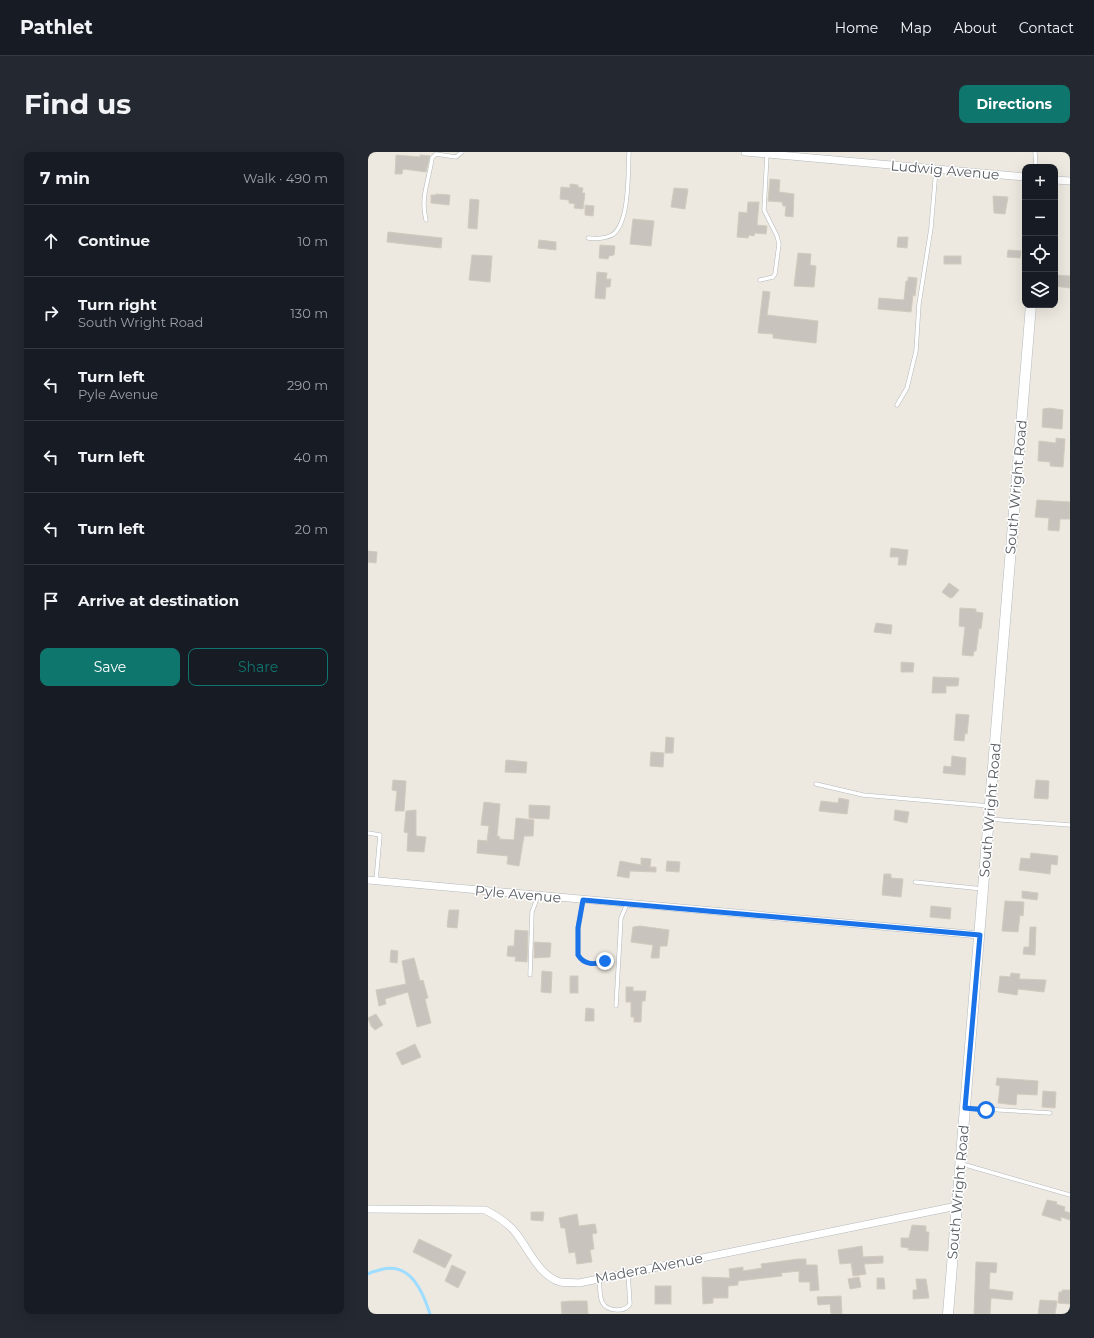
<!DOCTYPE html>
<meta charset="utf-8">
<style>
body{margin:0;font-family:Montserrat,sans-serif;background:#242831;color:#f1f3f6}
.controls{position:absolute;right:12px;top:12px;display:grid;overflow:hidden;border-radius:8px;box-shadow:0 4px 16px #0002}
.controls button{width:36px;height:36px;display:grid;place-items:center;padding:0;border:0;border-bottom:1px solid #363941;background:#171b24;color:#f1f3f6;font:20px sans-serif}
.stop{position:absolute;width:12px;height:12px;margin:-9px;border:3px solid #1a73e8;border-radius:50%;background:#fff}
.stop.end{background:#1a73e8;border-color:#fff;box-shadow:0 1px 4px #0008}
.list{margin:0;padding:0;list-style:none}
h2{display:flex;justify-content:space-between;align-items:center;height:52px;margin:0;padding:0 16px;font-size:17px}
h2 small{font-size:13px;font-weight:400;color:#9ea1a6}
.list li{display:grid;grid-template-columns:26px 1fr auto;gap:12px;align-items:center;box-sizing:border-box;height:72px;padding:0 16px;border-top:1px solid #363941}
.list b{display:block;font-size:15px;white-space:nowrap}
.list p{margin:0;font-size:13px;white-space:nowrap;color:#9ea1a6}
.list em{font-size:13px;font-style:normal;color:#9ea1a6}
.actions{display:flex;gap:8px;padding:12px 16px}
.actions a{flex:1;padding:9px 0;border:1px solid #0f766e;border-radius:8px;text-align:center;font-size:14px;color:#0f766e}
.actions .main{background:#0f766e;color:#fff}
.icon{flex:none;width:22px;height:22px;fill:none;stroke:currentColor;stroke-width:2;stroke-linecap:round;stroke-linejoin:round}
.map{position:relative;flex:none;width:702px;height:1162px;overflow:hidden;border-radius:8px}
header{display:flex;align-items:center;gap:24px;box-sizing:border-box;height:56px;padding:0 20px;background:#171b24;border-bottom:1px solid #363941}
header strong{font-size:19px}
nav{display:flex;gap:22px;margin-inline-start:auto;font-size:14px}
.intro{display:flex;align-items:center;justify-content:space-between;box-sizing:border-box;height:96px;padding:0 24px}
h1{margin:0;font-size:28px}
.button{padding:10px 18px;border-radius:8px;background:#0f766e;color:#fff;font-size:14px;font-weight:700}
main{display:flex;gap:24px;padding:0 24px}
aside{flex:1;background:#171b24;border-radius:8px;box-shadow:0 4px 16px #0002}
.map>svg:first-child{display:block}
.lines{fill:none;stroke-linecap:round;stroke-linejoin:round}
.stream{stroke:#9eddff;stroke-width:3}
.building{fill:#c8c4bd;stroke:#d2cabe}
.lane-casing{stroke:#b3b7bc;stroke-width:4.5}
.street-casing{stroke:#b3b7bc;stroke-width:8}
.secondary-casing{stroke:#b4b9be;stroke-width:11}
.lane{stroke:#fff;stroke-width:3.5}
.street{stroke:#fff;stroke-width:7}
.secondary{stroke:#fff;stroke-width:10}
.route{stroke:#1a73e8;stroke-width:5}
.labels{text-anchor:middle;stroke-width:3;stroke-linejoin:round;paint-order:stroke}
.street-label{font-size:14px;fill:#595e63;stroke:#fff}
</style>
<header>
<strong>Pathlet</strong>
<nav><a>Home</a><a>Map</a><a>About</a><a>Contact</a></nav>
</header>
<div class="intro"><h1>Find us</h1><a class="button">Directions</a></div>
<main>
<aside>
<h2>7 min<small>Walk · 490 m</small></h2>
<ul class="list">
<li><svg class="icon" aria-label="ahead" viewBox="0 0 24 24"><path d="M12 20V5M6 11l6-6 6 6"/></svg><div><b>Continue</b></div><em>10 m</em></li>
<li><svg class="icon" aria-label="right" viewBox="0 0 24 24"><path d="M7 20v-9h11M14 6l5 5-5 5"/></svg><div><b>Turn right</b><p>South Wright Road</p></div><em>130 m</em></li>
<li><svg class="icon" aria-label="left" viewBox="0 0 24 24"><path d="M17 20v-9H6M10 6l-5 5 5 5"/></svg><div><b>Turn left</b><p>Pyle Avenue</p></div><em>290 m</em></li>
<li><svg class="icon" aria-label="left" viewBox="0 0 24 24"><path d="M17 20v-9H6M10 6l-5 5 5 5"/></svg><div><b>Turn left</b></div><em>40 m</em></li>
<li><svg class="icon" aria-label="left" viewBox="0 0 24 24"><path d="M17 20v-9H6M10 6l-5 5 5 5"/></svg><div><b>Turn left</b></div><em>20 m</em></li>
<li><svg class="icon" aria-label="arrive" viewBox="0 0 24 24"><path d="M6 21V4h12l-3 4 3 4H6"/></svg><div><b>Arrive at destination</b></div></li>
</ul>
<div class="actions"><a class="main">Save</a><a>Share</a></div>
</aside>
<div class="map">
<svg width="702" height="1162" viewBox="0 0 702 1162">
<rect width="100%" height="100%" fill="#ede9e0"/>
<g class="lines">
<path class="stream" d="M0,1122C4,1119 10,1119 15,1117C43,1111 55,1140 62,1162"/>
</g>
<g class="building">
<polygon points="28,3 52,5 52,3 62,4 58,20 35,17 34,22 27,22"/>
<polygon points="402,27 412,28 411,40 426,42 425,65 417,64 418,54 415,54 414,50 400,49"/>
<polygon points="202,32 210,33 210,35 215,36 214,41 217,41 215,57 206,56 207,52 201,51 201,48 192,47 193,35 202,36"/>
<polygon points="306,36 320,37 317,57 303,55"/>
<polygon points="68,42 82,43 81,53 63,51 63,43 68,43"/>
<polygon points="625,44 640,45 637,62 626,61"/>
<polygon points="102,47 111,48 109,77 100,76"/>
<polygon points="380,50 391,50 389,73 399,74 398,82 387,81 386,84 381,83 380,86 369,85 371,60 379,61"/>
<polygon points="217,53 226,54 225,64 217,63"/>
<polygon points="265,67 286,69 283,94 262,92"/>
<polygon points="20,80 74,86 73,96 19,90"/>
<polygon points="530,85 540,85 539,96 529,95"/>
<polygon points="171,88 188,90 188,98 170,96"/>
<polygon points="232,93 247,94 246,103 241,104 240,107 231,106"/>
<polygon points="640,98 653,99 652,106 639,105"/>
<polygon points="430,101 443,102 442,113 448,114 446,135 426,134"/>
<polygon points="104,103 124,104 122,130 101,128"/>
<rect x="576" y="104" width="17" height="8"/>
<polygon points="229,120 239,121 238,127 243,127 242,135 238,135 237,147 227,146"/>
<polygon points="687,123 702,124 702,136 687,134"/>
<polygon points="540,125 549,126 547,144 545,143 543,160 510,157 511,146 536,148 538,129 540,129"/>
<polygon points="395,139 402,140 399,163 450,169 448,191 405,186 405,182 390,181"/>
<polygon points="681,256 695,258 694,277 674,275 675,257"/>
<polygon points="688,286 697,287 695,315 682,314 682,310 670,309 671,289 688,291"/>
<polygon points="669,348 702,350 702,367 692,367 691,379 680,378 681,366 667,365"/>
<polygon points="523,396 540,398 538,413 530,413 531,405 522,405"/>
<polygon points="0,399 9,400 8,411 0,410"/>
<polygon points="581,431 591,438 585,445 582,446 574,440"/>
<polygon points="592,456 608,457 608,460 615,461 613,477 611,476 608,499 606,499 605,504 594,503 597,475 591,474"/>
<polygon points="508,471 524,473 523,482 506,480"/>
<polygon points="533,510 546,511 545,520 533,520"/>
<polygon points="565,525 591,526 590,534 578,534 578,541 564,541"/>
<polygon points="588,562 601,563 599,582 597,581 596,589 586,588"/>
<polygon points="298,585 306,586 305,601 297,601"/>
<polygon points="283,600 296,601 295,615 282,614"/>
<polygon points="584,604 598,606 597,623 575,621 576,614 583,615"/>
<polygon points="138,608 159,610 158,621 137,620"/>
<polygon points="25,628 38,629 36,659 27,659 29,639 24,638"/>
<polygon points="668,628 681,629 680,647 666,646"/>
<polygon points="471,646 481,648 479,662 451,659 453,649 470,651"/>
<polygon points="116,650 132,652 129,684 132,685 131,687 146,688 148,666 166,668 165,684 156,684 151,714 139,712 140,704 109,701 110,688 119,689 121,674 113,673"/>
<polygon points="161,653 182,654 181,667 161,666"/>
<polygon points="48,658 48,684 58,685 56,700 39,699 40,681 36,680 38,659"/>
<polygon points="527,658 541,660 539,671 526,668"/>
<polygon points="663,701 690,704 689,713 683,712 682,722 651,718 653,706 662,707"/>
<polygon points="273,706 283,707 282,715 288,715 288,720 262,719 261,726 249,724 252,709 273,713"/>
<polygon points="299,709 312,710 311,720 298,719"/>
<polygon points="516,722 523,722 523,726 535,727 533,745 514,743"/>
<polygon points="654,739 670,741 669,748 654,746"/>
<polygon points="637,749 656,750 655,764 652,763 650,780 634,779"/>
<polygon points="563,754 583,756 582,767 562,765"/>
<polygon points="81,758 91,758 89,776 79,775"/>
<polygon points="272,774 301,778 299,794 292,794 291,806 283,806 285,793 263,790 265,775"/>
<polygon points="662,775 668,775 667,803 655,802 656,795 661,795"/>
<polygon points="147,778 160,779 159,810 147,809 148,805 139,804 140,794 146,794"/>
<polygon points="166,790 183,791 182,805 166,806"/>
<polygon points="23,798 30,799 29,811 22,810"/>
<polygon points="46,806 52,829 55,828 60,846 57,847 63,871 49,875 40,840 17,847 18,852 11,854 8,838 38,832 34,809"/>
<polygon points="174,819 184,820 183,841 173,840"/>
<polygon points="643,821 652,822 651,827 678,828 676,840 650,837 649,843 630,840 632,824 642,825"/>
<rect x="202" y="824" width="8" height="17"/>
<polygon points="258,835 265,835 265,839 278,839 277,849 274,849 273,870 266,870 266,865 263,865 263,850 258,850"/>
<polygon points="218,856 226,857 226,869 217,869"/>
<polygon points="8,862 15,873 7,878 3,874 0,866"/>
<polygon points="47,892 53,905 34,913 28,901"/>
<polygon points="629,926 670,929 669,943 649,942 648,953 630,951 632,934 628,933"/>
<polygon points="675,939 688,940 687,956 674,955"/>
<polygon points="679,1048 689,1050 688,1052 697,1055 696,1059 702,1061 702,1068 693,1065 693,1069 674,1063"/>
<polygon points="163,1060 176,1060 175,1069 163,1068"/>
<polygon points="209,1062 211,1074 227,1072 229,1081 224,1082 226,1097 222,1098 224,1110 209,1112 207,1100 201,1101 197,1076 193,1076 191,1066"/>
<polygon points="544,1073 558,1074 558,1080 561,1080 560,1099 540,1098 541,1096 533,1095 533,1086 541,1086"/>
<polygon points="51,1087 84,1103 77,1116 45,1100"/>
<polygon points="494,1094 495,1105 515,1104 515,1111 496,1112 498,1122 485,1124 483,1111 472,1112 470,1098"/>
<polygon points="430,1107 438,1107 438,1113 449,1113 451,1138 442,1139 442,1130 431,1130 431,1119 413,1121 414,1124 370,1129 370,1133 360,1134 360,1146 345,1146 345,1151 335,1152 334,1125 362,1126 361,1117 375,1115 375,1119 394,1116 393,1112"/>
<polygon points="608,1110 629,1111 628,1121 622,1120 621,1137 645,1140 644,1148 623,1146 622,1162 606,1162"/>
<polygon points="84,1113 98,1120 90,1136 77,1129"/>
<polygon points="491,1125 493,1135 482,1137 480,1127"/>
<polygon points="509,1126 516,1126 517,1137 509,1137"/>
<polygon points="548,1127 558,1127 561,1146 545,1147 545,1138 549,1138"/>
<rect x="287" y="1134" width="16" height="18"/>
<polygon points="694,1138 702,1138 702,1152 690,1151 691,1140 694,1140"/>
<polygon points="473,1144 474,1162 463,1162 462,1152 450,1153 449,1145"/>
<polygon points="672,1148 689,1149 687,1162 670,1162"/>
<polygon points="203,1149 219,1149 220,1162 194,1162 193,1150"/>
</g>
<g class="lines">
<g class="lane-casing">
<g id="lane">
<polyline points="667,0 668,15"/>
<path d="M58,68C52,45 61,29 64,6L68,2L88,5L94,0"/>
<path d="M220,86C228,87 236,87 244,83C262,72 260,19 261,0"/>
<polyline points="392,128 405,125 407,122 411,92 409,84 396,58 399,2"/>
<polyline points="529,253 539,236 548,199 551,152 563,76 568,17"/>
<polyline points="448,632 495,643 621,654"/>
<polyline points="621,667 702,673"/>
<polyline points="0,681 12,683 8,729"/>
<polyline points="547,730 615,737"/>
<path d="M215,748L210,775V803C216,813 227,813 237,809L239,803"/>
<polyline points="162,823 164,760 170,744"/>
<polyline points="248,854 253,766 259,752"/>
<polyline points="598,956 682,961"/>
<polyline points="594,1012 702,1043"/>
<path d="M231,1127C233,1142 229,1157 249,1158C255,1158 259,1157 262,1152L260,1121"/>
</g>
</g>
<g class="street-casing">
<g id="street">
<polyline points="377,0 657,25"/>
<polyline points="687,28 702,29"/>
<polyline points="0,728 612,783"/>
<path d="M0,1057L117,1058C129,1064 139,1070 147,1080C161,1097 170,1123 192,1130C198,1131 205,1130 211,1131L589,1054"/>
</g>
</g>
<g class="secondary-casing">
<polyline id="secondary" points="580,1162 663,153"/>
</g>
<use href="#lane" class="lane"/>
<use href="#street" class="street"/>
<use href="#secondary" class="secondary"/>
</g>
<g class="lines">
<path class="route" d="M237,809C227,813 216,813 210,803V776L215,748L612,783L597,956L618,958"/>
</g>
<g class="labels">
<g class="street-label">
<text transform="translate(577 18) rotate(5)" y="5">Ludwig Avenue</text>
<text transform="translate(648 335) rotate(-85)" y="5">South Wright Road</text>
<text transform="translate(622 658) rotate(-85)" y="5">South Wright Road</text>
<text transform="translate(150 742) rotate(5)" y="5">Pyle Avenue</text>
<text transform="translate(590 1040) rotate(-85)" y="5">South Wright Road</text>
<text transform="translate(281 1116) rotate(-11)" y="5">Madera Avenue</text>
</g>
</g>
</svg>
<div class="controls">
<button>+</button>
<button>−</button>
<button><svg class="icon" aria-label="locate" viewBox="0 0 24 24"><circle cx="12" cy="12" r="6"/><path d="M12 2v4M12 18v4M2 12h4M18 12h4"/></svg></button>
<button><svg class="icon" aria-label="layers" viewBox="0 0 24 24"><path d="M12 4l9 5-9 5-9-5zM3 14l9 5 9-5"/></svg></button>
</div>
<div class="stop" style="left:618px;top:958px"></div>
<div class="stop end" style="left:237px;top:809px"></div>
</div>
</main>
